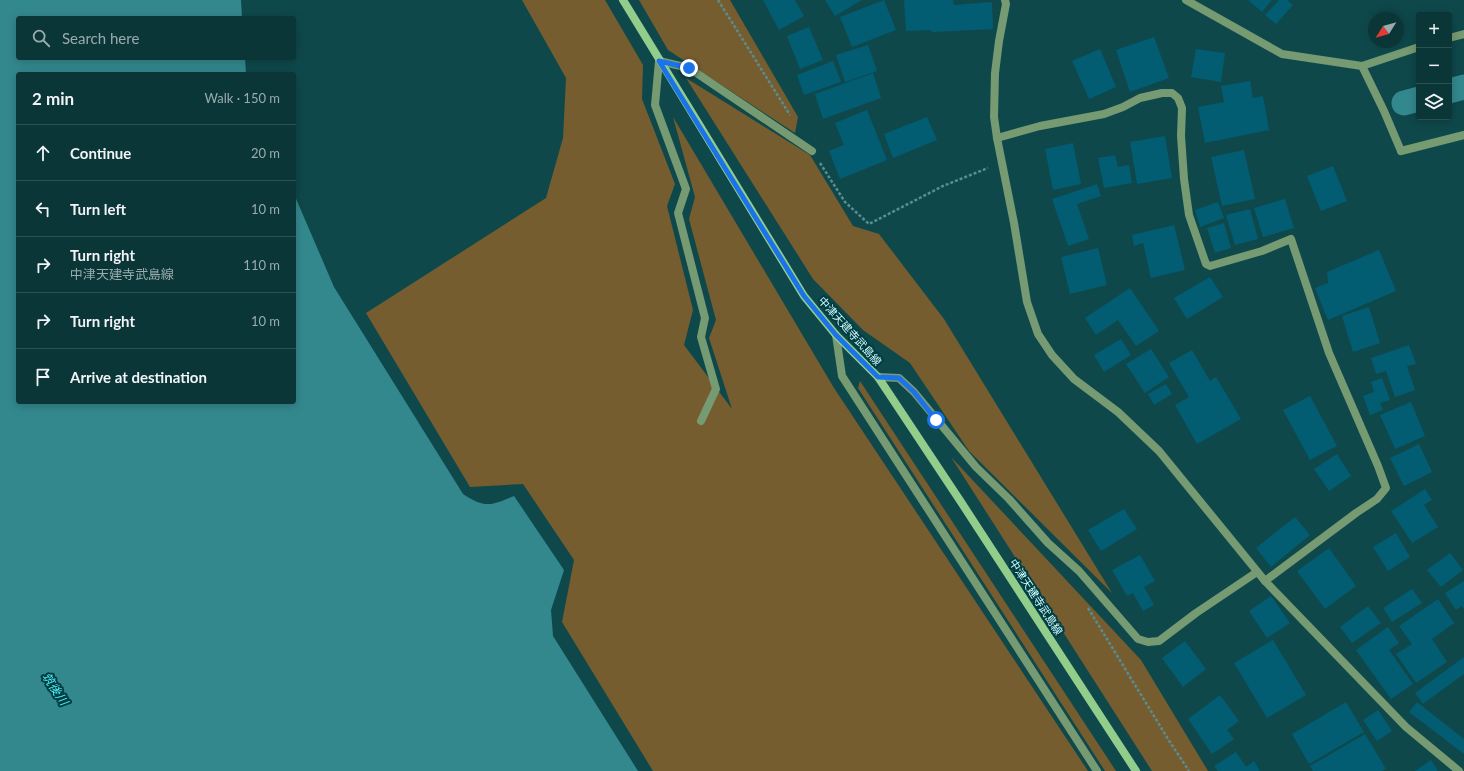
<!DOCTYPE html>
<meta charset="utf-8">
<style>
body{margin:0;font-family:Lato,"Noto Sans JP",sans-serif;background:#194143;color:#f1f3f6}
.controls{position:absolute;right:12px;top:12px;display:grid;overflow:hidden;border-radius:4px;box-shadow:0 2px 10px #0003}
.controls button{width:36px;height:36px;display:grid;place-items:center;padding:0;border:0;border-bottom:1px solid #2b5053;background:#0b3638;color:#f1f3f6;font:20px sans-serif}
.compass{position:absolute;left:1368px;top:12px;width:36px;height:36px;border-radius:50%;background:#0b3638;box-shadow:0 2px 10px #0003;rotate:233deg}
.stop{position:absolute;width:12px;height:12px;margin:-9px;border:3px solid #1a73e8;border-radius:50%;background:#fff}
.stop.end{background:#1a73e8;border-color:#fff;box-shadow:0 1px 4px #0008}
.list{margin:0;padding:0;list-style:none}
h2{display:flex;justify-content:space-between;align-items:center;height:52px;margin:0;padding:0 16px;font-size:17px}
h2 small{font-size:13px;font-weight:400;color:#9aabae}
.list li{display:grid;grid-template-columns:26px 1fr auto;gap:12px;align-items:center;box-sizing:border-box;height:56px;padding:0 16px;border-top:1px solid #2b5053}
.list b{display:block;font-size:15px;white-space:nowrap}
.list p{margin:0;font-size:13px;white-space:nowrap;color:#9aabae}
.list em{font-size:13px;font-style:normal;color:#9aabae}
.icon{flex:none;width:22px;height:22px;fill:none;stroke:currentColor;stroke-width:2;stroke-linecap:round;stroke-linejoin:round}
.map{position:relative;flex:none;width:1464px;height:771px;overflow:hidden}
.search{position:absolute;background:#0b3638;box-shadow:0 2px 10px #0003;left:16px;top:16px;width:280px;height:44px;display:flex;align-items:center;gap:10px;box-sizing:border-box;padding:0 14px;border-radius:4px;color:#9aabae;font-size:15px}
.panel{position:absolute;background:#0b3638;box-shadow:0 2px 10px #0003;left:16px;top:72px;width:280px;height:332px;border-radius:4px}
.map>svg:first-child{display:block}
.green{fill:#755d30}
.water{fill:#33888e}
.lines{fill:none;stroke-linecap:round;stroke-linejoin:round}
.canal{stroke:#33888e;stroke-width:25}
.building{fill:#025c72}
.path{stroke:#598d90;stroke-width:2.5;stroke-dasharray:3 2;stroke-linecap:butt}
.lane{stroke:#769a71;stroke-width:8}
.street{stroke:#769a71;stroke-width:8}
.secondary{stroke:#93cd8b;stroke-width:8}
.route{stroke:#1a73e8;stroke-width:5}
.labels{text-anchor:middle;stroke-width:4;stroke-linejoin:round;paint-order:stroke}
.street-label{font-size:11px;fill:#ccf9fc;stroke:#003d41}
.water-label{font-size:12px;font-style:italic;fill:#51f1fc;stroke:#003d41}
</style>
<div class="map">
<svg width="1464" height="771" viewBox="0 0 1464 771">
<rect width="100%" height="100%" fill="#0f484b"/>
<g class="green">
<polygon points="522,0 605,0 643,65 642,99 675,184 667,206 693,310 684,345 732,409 709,338 716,320 689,219 695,197 673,117 834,388 1088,771 653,771 562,622 574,560 523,484 470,487 366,313 546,198 563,138 566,78"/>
<polygon points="639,0 730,0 798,117 795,133 668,50"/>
<polygon points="686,78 810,155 853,226 879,234 944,319 1112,593 969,451 910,363 863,330 813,279"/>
<polygon points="860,381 1116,771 1105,771 858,388"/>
<polygon points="951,457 1141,660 1208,771 1152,771"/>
</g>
<path class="water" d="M0,0H241L242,18H18V58H245L246,74H18V402H294V194L334,287L463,494C485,509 492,505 514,496L564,570L551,610L553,636L638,771H0Z"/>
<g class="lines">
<g class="canal">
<polyline points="1449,91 1464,87"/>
<polyline points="1404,103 1419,99"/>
</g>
</g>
<g class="building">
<polygon points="763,0 795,0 804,16 779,30"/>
<polygon points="825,0 862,0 835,16"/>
<polygon points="884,0 896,30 852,47 840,17"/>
<polygon points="904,0 953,0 954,5 992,2 993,29 932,32 931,30 906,31"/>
<polygon points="1248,0 1272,0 1262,12"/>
<polygon points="1279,0 1287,0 1293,5 1276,24 1265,15"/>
<polygon points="809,27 823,60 800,69 787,36"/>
<polygon points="1154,37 1169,78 1130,92 1116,50"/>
<polygon points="868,45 877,71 845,82 836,55"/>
<polygon points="1100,49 1116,87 1089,99 1072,61"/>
<polygon points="1196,49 1225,53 1221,82 1191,77"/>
<polygon points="833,61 841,82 804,95 797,75"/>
<polygon points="873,73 881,98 823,119 815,94"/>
<polygon points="1250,81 1253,98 1263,96 1269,130 1205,143 1198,107 1224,102 1221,86"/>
<polygon points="867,110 887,160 840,179 829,151 844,145 835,123"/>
<polygon points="927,117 937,140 893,158 884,134"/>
<polygon points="1165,136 1172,178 1137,184 1130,142"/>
<polygon points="1073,143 1081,184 1053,190 1045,149"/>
<polygon points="1244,150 1255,199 1222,206 1211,157"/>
<polygon points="1115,155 1118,167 1129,165 1132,183 1104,188 1098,158"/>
<polygon points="1333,166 1347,201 1321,211 1307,176"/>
<polygon points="1097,184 1101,196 1077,204 1089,239 1068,246 1052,199"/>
<polygon points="1285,199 1294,228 1263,237 1254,208"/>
<polygon points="1218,202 1224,218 1200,227 1195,210"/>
<polygon points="1250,209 1258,239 1235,245 1226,215"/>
<polygon points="1224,223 1231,248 1215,253 1207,228"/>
<polygon points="1174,225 1185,270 1151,278 1143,243 1134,246 1132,235"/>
<polygon points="1098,248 1107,285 1070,294 1061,257"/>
<polygon points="1379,250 1396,291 1328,320 1315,288 1328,283 1327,272"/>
<polygon points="1210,277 1223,297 1187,319 1174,298"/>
<polygon points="1130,288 1159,331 1136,346 1118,320 1096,335 1085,318"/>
<polygon points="1369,307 1380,343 1353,352 1342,316"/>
<polygon points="1121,339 1131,355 1104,372 1094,355"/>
<polygon points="1409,345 1416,364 1407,366 1415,390 1395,397 1386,371 1376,374 1371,358"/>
<polygon points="1151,349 1169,377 1145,393 1126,364"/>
<polygon points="1192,350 1210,381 1216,377 1241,419 1197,444 1175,405 1189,397 1169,363"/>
<polygon points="1382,378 1390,400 1380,403 1383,410 1370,415 1363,396 1374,392 1371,382"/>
<polygon points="1166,384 1172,394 1154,405 1148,394"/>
<polygon points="1310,396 1337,446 1310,460 1283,410"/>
<polygon points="1411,402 1425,436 1395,449 1380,415"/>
<polygon points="1419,444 1432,472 1404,486 1390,458"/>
<polygon points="1337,454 1351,476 1329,491 1314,469"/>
<polygon points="1425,489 1432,500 1424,505 1438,527 1412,543 1391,511"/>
<polygon points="1124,509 1137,529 1101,551 1088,530"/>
<polygon points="1295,517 1310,535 1271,567 1256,548"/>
<polygon points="1396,533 1410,557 1388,571 1373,547"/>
<polygon points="1329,548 1356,586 1325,609 1297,571"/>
<polygon points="1450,553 1463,570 1441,587 1427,570"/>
<polygon points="1140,555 1155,581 1144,587 1154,605 1143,611 1133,593 1127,596 1112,570"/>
<polygon points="1464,581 1464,609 1462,606 1456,610 1445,593"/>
<polygon points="1412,589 1422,603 1392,622 1383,608"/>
<polygon points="1271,596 1290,623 1267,638 1249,611"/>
<polygon points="1438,599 1454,623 1432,639 1447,662 1416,683 1396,654 1412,644 1399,626"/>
<polygon points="1368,606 1381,623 1352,643 1340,627"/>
<polygon points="1388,627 1399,643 1389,650 1413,684 1391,699 1356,650"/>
<polygon points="1273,640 1306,695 1267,718 1234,663"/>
<polygon points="1185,641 1206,669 1183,687 1162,658"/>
<polygon points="1464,657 1464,674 1423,704 1415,693"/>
<polygon points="1220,695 1239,721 1227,730 1234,739 1212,754 1188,719"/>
<polygon points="1346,702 1364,732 1309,764 1292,734"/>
<polygon points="1417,702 1464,739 1464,754 1409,712"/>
<polygon points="1378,710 1392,731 1377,741 1363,720"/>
<polygon points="1365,734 1386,769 1382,771 1313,771 1310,766"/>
<polygon points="1236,752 1246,767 1254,761 1260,771 1218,771 1214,766"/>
<polygon points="1431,760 1438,771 1415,771"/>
</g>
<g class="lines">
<g class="path">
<polyline points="718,0 790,115"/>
<polyline points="820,163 845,202 869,224 943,186 988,168"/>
<polyline points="1088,608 1168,739 1189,771"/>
</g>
<g class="lane">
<polyline points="1401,151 1464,135"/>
<polyline points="836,335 842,376 1097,771"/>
<polyline points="701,421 716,389 701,337 705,318 678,213 686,189 655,105 659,61 689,68 812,151"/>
</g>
<g class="street">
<polyline points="1005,0 1006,4 999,41 995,73 994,117 997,138 1014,223 1027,302 1038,334 1052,355 1074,379 1118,412 1159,451 1265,581 1406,727 1459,771"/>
<polyline points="1186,0 1282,54 1362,66 1384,111 1401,151"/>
<polyline points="1449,38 1464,34"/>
<polyline points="1362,66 1419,47"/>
<polyline points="997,138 1040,126 1104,114 1123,107 1140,98 1162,93 1172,93 1178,98 1182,108 1181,136 1184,179 1189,215 1206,264 1210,266 1262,251 1291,239 1329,353 1378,466 1386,488 1377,499 1356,513 1265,581"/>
<polyline points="878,377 899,378 914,392 976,467 1009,499 1048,543 1079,571 1138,639 1148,642 1159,641 1196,613 1257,572"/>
</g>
<polyline class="secondary" points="623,0 804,296 836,335 878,377 961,502 1136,771"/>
</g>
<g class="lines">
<polyline class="route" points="689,68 659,61 804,296 836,335 878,377 899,378 914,392 936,420"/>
</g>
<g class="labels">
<g class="street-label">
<text transform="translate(850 331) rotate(48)" y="4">中津天建寺武島線</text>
<text transform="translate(1036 597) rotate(57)" y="4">中津天建寺武島線</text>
</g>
<g class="water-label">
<text transform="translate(55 689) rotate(56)" y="4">筑後川</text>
</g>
</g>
</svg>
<div class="controls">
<button>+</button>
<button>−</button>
<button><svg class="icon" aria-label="layers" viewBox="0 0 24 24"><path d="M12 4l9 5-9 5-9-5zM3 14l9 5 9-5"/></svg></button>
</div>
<svg class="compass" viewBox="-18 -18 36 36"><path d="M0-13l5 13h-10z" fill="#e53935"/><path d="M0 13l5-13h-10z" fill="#9aabae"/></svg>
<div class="stop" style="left:936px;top:420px"></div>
<div class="stop end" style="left:689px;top:68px"></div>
<div class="search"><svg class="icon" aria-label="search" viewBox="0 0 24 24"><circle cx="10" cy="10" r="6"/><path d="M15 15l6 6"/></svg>Search here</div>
<section class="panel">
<h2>2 min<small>Walk · 150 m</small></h2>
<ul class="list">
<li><svg class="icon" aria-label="ahead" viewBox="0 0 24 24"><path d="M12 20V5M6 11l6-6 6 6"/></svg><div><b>Continue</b></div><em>20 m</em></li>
<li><svg class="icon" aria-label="left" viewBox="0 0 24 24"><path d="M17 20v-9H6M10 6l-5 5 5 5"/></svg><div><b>Turn left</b></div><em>10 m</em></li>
<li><svg class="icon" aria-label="right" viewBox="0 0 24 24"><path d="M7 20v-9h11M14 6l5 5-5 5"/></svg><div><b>Turn right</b><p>中津天建寺武島線</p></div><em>110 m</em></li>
<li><svg class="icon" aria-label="right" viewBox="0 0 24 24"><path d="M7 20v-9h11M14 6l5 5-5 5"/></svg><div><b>Turn right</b></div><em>10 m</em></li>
<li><svg class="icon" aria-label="arrive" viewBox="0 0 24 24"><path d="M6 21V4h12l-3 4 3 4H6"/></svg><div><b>Arrive at destination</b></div></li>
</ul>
</section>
</div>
